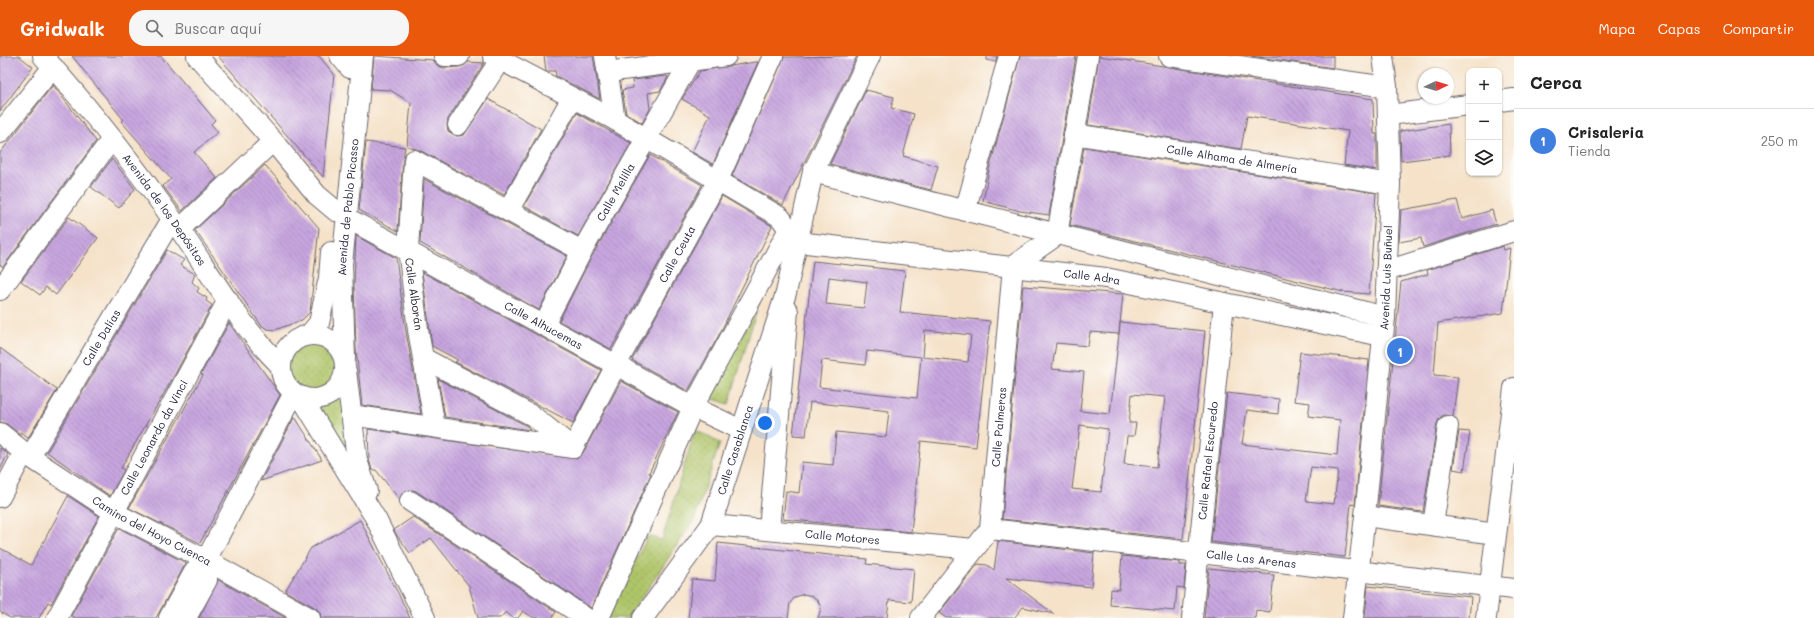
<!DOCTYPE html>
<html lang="es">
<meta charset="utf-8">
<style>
body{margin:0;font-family:Mali,sans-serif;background:#f6f6f6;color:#222}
.controls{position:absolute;right:12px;top:12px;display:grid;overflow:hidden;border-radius:8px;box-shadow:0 1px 3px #0004}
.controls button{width:36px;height:36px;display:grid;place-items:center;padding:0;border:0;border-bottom:1px solid #e0e0e0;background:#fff;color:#222;font:20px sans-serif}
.compass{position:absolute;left:1418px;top:12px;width:36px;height:36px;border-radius:50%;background:#fff;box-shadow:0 1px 3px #0004;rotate:86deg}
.you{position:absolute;left:765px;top:367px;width:14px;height:14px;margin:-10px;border:3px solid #fff;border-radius:50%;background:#1a73e8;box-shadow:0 0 0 6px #1a73e833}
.badge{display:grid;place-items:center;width:26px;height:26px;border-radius:50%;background:#ea580c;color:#fff;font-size:13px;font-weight:700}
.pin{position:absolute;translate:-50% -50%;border:2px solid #fff;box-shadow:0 1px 4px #0006}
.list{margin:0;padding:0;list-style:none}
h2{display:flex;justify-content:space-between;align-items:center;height:52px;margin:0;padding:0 16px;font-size:17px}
h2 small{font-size:13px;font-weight:400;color:#767676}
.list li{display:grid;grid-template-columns:26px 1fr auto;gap:12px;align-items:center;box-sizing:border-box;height:64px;padding:0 16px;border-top:1px solid #e0e0e0}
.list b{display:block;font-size:15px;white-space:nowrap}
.list p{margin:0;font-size:13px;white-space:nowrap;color:#767676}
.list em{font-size:13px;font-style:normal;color:#767676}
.icon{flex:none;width:22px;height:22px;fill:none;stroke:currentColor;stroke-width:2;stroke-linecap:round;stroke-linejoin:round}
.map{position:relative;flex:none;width:1514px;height:562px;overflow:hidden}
header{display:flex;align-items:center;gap:24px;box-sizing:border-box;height:56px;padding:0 20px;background:#ea580c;color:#fff}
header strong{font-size:19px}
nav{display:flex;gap:22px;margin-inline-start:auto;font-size:14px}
.search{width:280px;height:36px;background:#f6f6f6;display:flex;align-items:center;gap:10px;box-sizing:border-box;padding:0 14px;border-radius:16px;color:#767676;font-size:15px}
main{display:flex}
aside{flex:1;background:#fff}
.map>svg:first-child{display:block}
.grass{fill:url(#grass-dots);stroke:#687352}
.building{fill:url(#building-back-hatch);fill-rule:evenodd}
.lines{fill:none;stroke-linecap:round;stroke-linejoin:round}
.minor-casing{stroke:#6c656d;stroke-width:22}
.minor{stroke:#fff;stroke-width:20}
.labels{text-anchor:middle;stroke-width:3;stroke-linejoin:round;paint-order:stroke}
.street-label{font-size:11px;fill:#22223b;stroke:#fdfcf7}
</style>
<header>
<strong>Gridwalk</strong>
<div class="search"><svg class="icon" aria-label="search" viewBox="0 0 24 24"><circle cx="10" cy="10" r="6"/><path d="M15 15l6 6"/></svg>Buscar aquí</div>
<nav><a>Mapa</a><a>Capas</a><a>Compartir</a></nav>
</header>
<main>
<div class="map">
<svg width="1514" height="562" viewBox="0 0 1514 562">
<defs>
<pattern id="grass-dots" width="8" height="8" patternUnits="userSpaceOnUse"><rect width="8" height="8" fill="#aec468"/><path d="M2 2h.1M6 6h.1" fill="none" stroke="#95a85b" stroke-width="1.8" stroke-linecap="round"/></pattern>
<pattern id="building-back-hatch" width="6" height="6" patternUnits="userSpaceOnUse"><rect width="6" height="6" fill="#c8a6df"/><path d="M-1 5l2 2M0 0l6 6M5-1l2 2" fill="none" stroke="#a287b6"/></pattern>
</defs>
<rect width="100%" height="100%" fill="#fdfcf7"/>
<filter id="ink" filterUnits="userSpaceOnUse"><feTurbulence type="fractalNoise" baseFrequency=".025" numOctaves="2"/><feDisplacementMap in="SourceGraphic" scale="8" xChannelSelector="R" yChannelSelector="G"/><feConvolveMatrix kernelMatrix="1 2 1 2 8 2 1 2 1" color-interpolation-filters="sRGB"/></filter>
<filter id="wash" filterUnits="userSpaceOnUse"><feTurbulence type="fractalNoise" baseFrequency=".012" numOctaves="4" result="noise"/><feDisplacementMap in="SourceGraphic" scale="16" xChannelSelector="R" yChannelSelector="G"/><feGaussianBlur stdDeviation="0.9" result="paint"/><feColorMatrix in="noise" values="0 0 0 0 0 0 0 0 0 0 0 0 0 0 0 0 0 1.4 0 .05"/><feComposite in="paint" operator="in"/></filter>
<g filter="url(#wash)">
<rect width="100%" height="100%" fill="#f5e2c9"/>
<g class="grass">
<polygon points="760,243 729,348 710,342"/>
<circle cx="314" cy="311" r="27"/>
<polygon points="343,334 362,433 317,349 336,342"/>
<polygon points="695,374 720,387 694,464 628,562 607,562 648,480 662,484"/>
</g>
<g id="blocks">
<g class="building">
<polygon points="0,0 19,0 33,11 0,55"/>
<polygon points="72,0 161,0 215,64 211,68 218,76 194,96 217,122 182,155 163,130 171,123 121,65 123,63"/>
<polygon points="218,0 319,0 334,18 323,121"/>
<polygon points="374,0 433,4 438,10 444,12 459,11 468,6 484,7 448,63 447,69 448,75 457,80 464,79 488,43 541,73 504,139 419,94 407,90 411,47 390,34 371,33"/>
<polygon points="544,0 593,0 600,43 556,20 555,15 546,15"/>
<polygon points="857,0 783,149 732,120 784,1"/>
<polygon points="987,0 997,0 995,6 987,4"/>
<polygon points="1020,0 1076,0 1049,159 1020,155 983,145 989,114"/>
<polygon points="1099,0 1373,43 1374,78 1377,78 1377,114 1344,109 1348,75 1247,60 1241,93 1088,69"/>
<polygon points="1251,0 1333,0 1333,12"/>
<polygon points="755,6 758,6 713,108 692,96 710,59 682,43 700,15"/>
<polygon points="667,20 668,21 660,35 648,37 650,53 642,67 626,57 622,34 633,32 632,24"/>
<polygon points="53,29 96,85 3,211 0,209 0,97"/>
<polygon points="866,34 894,41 891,52 914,58 903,100 938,110 931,134 830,108"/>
<polygon points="577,57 631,87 578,180 524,150"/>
<polygon points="1449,68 1450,99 1401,105 1400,75"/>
<polygon points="366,86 405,91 403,103 398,175 359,154"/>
<polygon points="1084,91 1376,137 1369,238 1343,236 1070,169"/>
<polygon points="650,99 702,129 611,293 559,265 592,200"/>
<polygon points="112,103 135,133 119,152 91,131"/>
<polygon points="265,109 319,172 310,256 302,264 275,274 267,273 261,269 195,174"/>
<polygon points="424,123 567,200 539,254 420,187"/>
<polygon points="722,140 772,170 720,277 688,335 632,304"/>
<polygon points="1457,144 1462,163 1492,154 1496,168 1423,191 1421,182 1399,186 1401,154"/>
<polygon points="69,161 98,182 56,239 46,231 40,239 21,225"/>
<polygon points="356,180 396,202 406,276 421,358 362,349 356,293 354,229"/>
<polygon points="1503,190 1504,194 1510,192 1503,257 1438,267 1434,319 1458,321 1453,360 1443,359 1439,363 1437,368 1423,456 1378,450 1401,226 1428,218 1427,214"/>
<polygon points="167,194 184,204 180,209 195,218 192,226 199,232 197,236 207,242 206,245 212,249 174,320 121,412 124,414 110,440 47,396"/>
<path d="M813,205L905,215L900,256L990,265L976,391L921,385L911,476L783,463L786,435L799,437L802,406L833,409L836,376L886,381L889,355L810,346L806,380L793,379ZM829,221L867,226L864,252L826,248ZM925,274L971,279L968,306L923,301ZM867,295L921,301L917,342L819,331L822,304L865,309Z"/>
<polygon points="422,216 601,314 573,367 455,306 458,304 432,290"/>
<path d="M1023,230L1123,238L1119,278L1120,266L1205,275L1183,483L1002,463ZM1090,276L1119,278L1110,358L1080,355L1084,316L1052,313L1056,287L1088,290ZM1132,338L1165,341L1157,411L1124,408L1127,380H1134L1136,367H1129ZM1080,369L1108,373L1101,436L1072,433Z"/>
<polygon points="229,267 280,339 200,487 129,452 203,319 201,318"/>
<polygon points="0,292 57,334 28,382 20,376 20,378 7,368 0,366"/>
<path d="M1300,296L1369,304L1355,449L1351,448L1345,501L1211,486L1227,337L1279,343L1278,358L1247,354L1242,388L1337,399L1340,364L1308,360L1310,347L1294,345ZM1311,411L1338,414L1334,448L1306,445Z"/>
<polygon points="438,323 527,370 530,374 445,361"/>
<polygon points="621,325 678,356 649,417 651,418 591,552 416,435 411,434 405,435 399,443 376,414 372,414 369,403 368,373 577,403 583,397"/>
<polygon points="295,361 322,404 261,425 294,362"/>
<polygon points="1459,375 1470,376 1464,415 1453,413"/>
<polygon points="0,392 8,398 0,414"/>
<polygon points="68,440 99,460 51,548 48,546 39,562 10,562 0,556 0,492 31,509"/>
<polygon points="413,461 556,556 552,562 534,562 523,555 518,562 513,562 506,556 500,562 478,562 469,530 431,482 410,497 396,478 394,474"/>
<polygon points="360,464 398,537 410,562 321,562 320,556 316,552 285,535 311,492"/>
<polygon points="119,472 186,507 156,562 76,562 71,560"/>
<polygon points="998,485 1094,497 1091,531 1006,522 1054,558 1023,551 1014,562 946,562 939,557 978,508 987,509 994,514"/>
<polygon points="718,487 867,503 866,508 914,513 911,546 889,544 887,562 818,562 821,552 818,545 812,540 804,538 795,541 790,547 788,562 688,562 692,523 715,525"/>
<polygon points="1122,500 1180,506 1180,509 1186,509 1184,532 1177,531 1175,555 1110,549 1111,533 1119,534"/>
<polygon points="1209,512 1274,519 1270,556 1256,554 1255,562 1204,562"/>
<polygon points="218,524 286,562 199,562"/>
<polygon points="1368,530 1471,541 1469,562 1365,562"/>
</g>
</g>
</g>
<g filter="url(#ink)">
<use href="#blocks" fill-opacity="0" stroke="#6c656d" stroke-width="1"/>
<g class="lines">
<g class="minor-casing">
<g id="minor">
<path id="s1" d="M43,0C92,55 138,114 180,174C212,220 241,271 281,310"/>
<polyline points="197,0 273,85 317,139 336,155"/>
<polyline points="340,0 350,12"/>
<polyline points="444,0 459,0"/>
<path id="s2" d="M493,0L615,64L780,161L798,186L1106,222L1382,280"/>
<polyline points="605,0 615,64"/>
<polyline points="1169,0 1387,31"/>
<polyline points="607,16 726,0"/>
<polyline points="1499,45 1514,43"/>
<polyline points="1388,59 1469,49"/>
<polyline points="458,69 500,4"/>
<polyline points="0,77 53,11"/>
<path id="s3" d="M1074,78L1390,128"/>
<polyline points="813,116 1385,261"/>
<polyline points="508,155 572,42"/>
<polyline points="965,155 1009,0"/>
<path id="s4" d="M347,162L693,351L741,374"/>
<polyline points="180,173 273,85"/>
<polyline points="1386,215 1514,175"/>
<polyline points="0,234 112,83"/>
<path id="s5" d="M544,269L582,195L690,6V0"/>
<circle cx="313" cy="311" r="32"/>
<polyline points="309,279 319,267 329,222 331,196"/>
<polyline points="423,302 533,360 573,392"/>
<path id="s6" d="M345,303L342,208L363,0"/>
<polyline points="346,315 357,404 367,435"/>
<polyline points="301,341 376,463 425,562"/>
<polyline points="351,359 573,392"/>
<polyline points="435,371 418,274 408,193 414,104 582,195"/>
<path id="s7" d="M0,377L30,401L115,457L206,504L310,562"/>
<path id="s8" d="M573,392L616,309L718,124L773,0"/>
<path id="s9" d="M30,401L172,163"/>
<polyline points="0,441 24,396"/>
<polyline points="410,445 586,562"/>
<polyline points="1365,460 1496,478"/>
<path id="s10" d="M711,469L974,493"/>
<polyline points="1433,469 1448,370"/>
<path id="s11" d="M990,473L1514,533"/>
<polyline points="769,474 788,255"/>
<path id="s12" d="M57,562L228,244"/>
<polyline points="169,562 194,516 206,504 294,337"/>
<polyline points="186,562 207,524 206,504"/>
<polyline points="599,562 693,351 789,173"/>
<path id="s13" d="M643,562L711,469L786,237L813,116L870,0"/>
<path id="s14" d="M921,562L990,473L1013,210L1057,179L1088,0"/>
<path id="s15" d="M1192,562L1224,247"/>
<path id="s16" d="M1353,562L1365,460L1385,261L1390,128L1387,31L1383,0"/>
<polyline points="1486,562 1514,332"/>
</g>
</g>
<use href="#minor" class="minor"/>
</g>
</g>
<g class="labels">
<g class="street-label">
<text dy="4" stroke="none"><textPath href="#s3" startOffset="160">Calle Alhama de Almería</textPath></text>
<text dy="4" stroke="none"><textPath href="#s5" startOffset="151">Calle Melilla</textPath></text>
<text dy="4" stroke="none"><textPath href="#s6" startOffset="152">Avenida de Pablo Picasso</textPath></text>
<text dy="4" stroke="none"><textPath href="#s1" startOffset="196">Avenida de los Depósitos</textPath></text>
<text dy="4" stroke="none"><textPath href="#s8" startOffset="220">Calle Ceuta</textPath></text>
<text dy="4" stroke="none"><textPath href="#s2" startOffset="656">Calle Adra</textPath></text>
<text dy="4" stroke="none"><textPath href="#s16" startOffset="342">Avenida Luis Buñuel</textPath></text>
<text transform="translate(414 238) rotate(82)" y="4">Calle Alborán</text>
<text dy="4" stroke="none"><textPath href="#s4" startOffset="224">Calle Alhucemas</textPath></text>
<text dy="4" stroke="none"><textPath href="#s9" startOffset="139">Calle Dalías</textPath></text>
<text dy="4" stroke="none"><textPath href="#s14" startOffset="215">Calle Palmeras</textPath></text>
<text dy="4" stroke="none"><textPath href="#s12" startOffset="205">Calle Leonardo da Vinci</textPath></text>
<text dy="4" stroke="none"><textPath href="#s13" startOffset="194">Calle Casablanca</textPath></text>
<text dy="4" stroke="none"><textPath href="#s15" startOffset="158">Calle Rafael Escuredo</textPath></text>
<text dy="4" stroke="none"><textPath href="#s7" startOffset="181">Camino del Hoyo Cuenca</textPath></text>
<text dy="4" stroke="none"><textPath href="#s10" startOffset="132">Calle Motores</textPath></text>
<text dy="4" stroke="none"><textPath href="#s11" startOffset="263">Calle Las Arenas</textPath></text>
</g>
</g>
</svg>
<div class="controls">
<button>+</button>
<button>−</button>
<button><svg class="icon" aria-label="layers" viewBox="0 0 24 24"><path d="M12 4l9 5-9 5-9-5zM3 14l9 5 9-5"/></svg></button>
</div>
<svg class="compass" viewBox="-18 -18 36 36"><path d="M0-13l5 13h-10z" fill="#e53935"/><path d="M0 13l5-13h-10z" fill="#767676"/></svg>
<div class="you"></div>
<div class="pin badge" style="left:1400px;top:295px;background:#3f7fe0">1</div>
</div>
<aside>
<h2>Cerca<small></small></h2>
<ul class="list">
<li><span class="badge" style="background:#3f7fe0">1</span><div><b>Crisaleria</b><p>Tienda</p></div><em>250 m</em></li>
</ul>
</aside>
</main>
